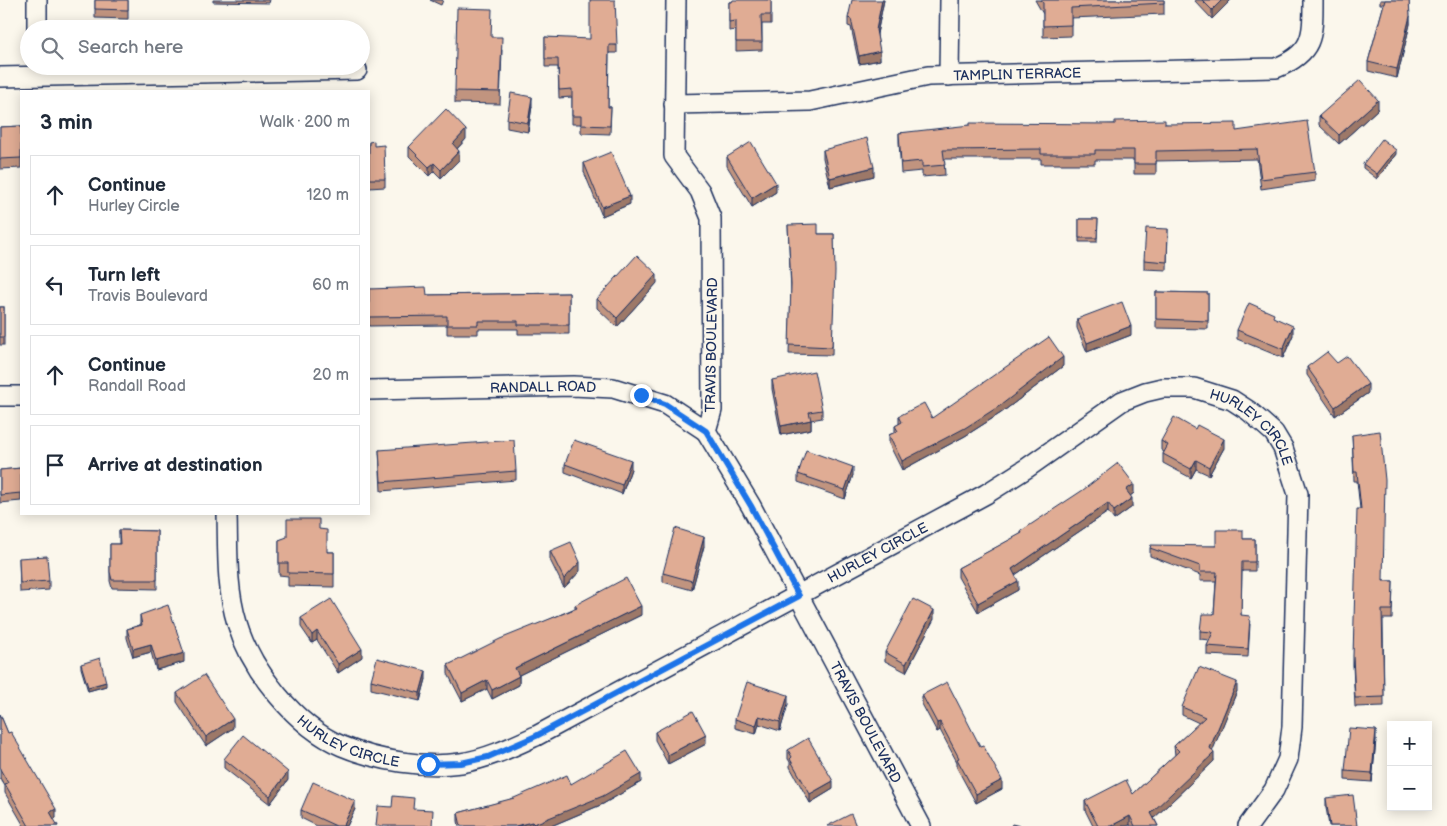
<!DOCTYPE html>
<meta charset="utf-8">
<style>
body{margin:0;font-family:"Balsamiq Sans",sans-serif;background:#f6f6f7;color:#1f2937}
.controls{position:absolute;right:15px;bottom:15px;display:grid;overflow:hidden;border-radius:0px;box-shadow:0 2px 12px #0003}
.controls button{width:45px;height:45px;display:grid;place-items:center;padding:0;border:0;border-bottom:1px solid #e0e1e3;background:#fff;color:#1f2937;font:25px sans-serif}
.stop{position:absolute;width:15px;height:15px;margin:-11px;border:4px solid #1a73e8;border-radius:50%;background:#fff}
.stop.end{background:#1a73e8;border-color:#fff;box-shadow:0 1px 5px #0008}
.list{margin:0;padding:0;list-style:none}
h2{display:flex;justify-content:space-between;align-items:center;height:65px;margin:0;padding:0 20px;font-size:21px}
h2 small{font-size:16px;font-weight:400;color:#747a83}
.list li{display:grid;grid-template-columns:32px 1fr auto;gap:15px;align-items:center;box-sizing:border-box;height:80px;margin:0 10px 10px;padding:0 10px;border:1px solid #e0e1e3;border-radius:0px}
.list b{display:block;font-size:19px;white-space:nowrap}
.list p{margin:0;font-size:16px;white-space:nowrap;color:#747a83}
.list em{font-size:16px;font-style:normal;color:#747a83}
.icon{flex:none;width:28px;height:28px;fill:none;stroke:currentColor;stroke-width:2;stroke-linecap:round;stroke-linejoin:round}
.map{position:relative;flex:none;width:1447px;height:826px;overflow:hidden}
.search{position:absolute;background:#fff;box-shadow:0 2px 12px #0003;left:20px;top:20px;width:350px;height:55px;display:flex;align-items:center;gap:12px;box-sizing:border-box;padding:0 18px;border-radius:28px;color:#747a83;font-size:19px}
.panel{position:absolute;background:#fff;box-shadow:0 2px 12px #0003;left:20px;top:90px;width:350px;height:425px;border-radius:0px}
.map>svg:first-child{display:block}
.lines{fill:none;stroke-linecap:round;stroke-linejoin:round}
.street-casing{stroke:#1b2f5e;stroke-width:22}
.street{stroke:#fbf7ec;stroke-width:19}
.wall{fill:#c1947f;stroke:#1b2f5e}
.shaded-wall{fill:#9d7868;stroke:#1b2f5e}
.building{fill:#e0ac94;stroke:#1b2f5e}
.route{stroke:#1a73e8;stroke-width:6}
.labels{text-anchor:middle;stroke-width:4;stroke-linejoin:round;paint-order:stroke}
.street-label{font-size:14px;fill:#1b2f5e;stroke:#fbf7ec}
</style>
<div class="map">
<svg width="1447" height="826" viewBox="0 0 1447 826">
<rect width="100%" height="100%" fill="#fbf7ec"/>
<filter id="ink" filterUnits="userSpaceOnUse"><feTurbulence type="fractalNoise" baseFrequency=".02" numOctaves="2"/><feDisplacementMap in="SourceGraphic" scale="10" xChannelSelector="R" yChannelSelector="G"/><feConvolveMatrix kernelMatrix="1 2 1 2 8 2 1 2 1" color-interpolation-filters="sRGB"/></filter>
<g filter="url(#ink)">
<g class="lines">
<g class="street-casing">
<g id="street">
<path id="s1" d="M676,0L674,156L700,191L711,218L712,410L706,431L751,506L921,826"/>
<polyline points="37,29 37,0"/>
<polyline points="949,76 950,0"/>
<polyline points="0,77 357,70"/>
<path id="s2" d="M674,104L810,101L928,76L1276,68C1313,53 1313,37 1313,0"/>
<path id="s3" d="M369,390L573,386L613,388L665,404L706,431"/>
<polyline points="0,396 21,396"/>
<path id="s4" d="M227,514C228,550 226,587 237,623C251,670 296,727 342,746C378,761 423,768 461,763C487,759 512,747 536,736L986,494L1027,468L1122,401L1145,392L1162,388H1194L1232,400L1249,411L1274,433L1283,448L1298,494L1292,727L1288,759L1274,790L1248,826"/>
</g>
</g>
<use href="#street" class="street"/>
</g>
<g class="wall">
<polygon points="95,0 128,0 128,19 95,18"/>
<polygon points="213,0 270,0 269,3 213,2"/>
<polygon points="430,0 443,0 441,5"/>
<polygon points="771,0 771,24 762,24 762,50 736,51 736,30 729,31 729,2"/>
<polygon points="884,0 877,34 880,60 859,64 851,27 848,26 848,18"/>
<polygon points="1035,0 1164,0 1164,14 1071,18 1071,36 1043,37 1043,14"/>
<polygon points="1194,0 1231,0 1212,19"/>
<polygon points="1380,0 1409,0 1410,24 1397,78 1368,71 1368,62 1384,4 1380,4"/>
<polygon points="491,37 502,50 500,104 455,103 455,91"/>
<polygon points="545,37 617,45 617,53 609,53 608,107 611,107 610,134 581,133 581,124 572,124 572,97 559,98 558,67 545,67"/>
<polygon points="532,106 528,132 507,128 507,119"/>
<polygon points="1378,109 1339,144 1319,125 1319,116"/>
<polygon points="1115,124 1165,124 1236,131 1315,172 1315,181 1261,189 1257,159 1156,161 1156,174 1134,174 1134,160 1095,160 1095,164 1041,164 1041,159 944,159 945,175 922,177 922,171 901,173 899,142 899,133"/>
<polygon points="21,126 21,168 0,169 0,127"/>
<polygon points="466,139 457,149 459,160 441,178 434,171 429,176 409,156 409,147"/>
<polygon points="369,142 374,146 385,179 385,187 369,188"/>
<polygon points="823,150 874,176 830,187 823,158"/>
<polygon points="1396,154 1377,179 1363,168 1363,164"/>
<polygon points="727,157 776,192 752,207 727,166"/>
<polygon points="584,163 630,204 602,216 584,172"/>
<polygon points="1079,219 1098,219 1097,242 1079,242"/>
<polygon points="788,225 818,234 834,234 832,355 789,354 791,291"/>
<polygon points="1168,229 1167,270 1144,269 1144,260"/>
<polygon points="657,283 617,327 597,308 597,299"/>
<polygon points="369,289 427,295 569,293 569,334 518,334 518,329 478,329 478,334 447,334 447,325 369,326"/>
<polygon points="1156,292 1208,293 1208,329 1156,328"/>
<rect x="0" y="307" width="4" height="38"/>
<polygon points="1274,318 1293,335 1283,358 1237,339 1237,330"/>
<polygon points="1077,319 1131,335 1087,352 1077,328"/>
<polygon points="1337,363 1368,393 1335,416 1307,375 1307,367"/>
<polygon points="1063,366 1001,413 965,436 902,470 889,444 889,435 895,432 895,426 899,424 899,416 932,418"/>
<polygon points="772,380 822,410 822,418 811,420 811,429 781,435 772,389"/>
<polygon points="1352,435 1383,581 1393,581 1392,619 1383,619 1384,706 1355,707 1353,665 1360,509 1357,481 1354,481"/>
<polygon points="1161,441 1224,448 1209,475 1196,469 1191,478 1163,463 1163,454 1164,452 1161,450"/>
<polygon points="379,450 516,471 516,480 381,491"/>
<polygon points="565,464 631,469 622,494 565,472"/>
<polygon points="21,468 21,501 0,503 0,470"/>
<polygon points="798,474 853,475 845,499 798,482"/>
<polygon points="1134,493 1130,496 1132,507 1114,520 1108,512 1015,575 1018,590 978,612 958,577 958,568 1021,534 1021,531"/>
<polygon points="319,529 327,552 334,552 334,587 288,586 288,576 279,575 279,540"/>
<polygon points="119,530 157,531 157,589 112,588 110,581 110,544 119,544"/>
<polygon points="1243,539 1255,539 1255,571 1242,571 1241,615 1250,624 1248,657 1207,655 1207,646 1210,640 1200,639 1200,631 1214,614 1216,581 1200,581 1200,575 1150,556 1150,548 1216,546"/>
<polygon points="704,546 692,590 663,582 663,573"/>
<polygon points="550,551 580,571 564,588 550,560"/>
<polygon points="19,558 49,581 49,590 20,592"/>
<polygon points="575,605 641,615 519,675 519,685 492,699 487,689 462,701 448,674 448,665 575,608"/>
<polygon points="140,615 184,662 156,670 151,652 133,657 127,638 127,629 140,625"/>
<polygon points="301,618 362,657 338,673 317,640 312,643 301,627"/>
<polygon points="934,619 906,672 885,661 885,652"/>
<polygon points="81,664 106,686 88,691 81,668"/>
<polygon points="426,679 420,701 371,689 371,680"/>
<polygon points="1237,691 1212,751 1214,761 1154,818 1158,826 1131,826 1130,825 1127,826 1093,826 1085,810 1085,801 1133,794 1175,755 1174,746 1199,723 1182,715 1182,707"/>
<polygon points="177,693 233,728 206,746 177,702"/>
<polygon points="922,695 1002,789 976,803 957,768 957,762 940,730 937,732 922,704"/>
<polygon points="788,704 780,731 759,724 756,734 735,728 735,719"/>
<polygon points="0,714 8,733 56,818 53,819 58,826 24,826 5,793 5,786 0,778"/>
<polygon points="655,732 706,744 668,764 655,740"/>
<polygon points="1376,739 1372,782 1345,780 1345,771"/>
<polygon points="788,750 833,789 810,803 790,767 790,762 788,759"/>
<polygon points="224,759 288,780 270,804 224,768"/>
<polygon points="641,782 603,804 551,826 459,826 458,821 458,813 571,784"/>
<polygon points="1326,798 1357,826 1329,826 1326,807"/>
<polygon points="355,809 347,826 317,826 301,818 301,810"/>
</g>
<g class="shaded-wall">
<polygon points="882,0 884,0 876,38 876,30"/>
<polygon points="1222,0 1231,0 1212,19 1212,10"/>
<polygon points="1410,16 1410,24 1397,78 1397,69"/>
<polygon points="880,51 880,60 859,64 859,56"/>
<polygon points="532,97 532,106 528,132 528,123"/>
<polygon points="1378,100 1378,109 1339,144 1339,135"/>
<polygon points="466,130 466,139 453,153 453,144"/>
<polygon points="1396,150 1396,154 1377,179 1377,174"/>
<polygon points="459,151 459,160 441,178 441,170"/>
<polygon points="434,163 434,171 429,176 429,167"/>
<polygon points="874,167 874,176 830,187 830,178"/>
<polygon points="776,183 776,192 752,207 752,198"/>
<polygon points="630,196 630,204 602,216 602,207"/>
<polygon points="657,274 657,283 617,327 617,318"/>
<polygon points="1131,326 1131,335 1087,352 1087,343"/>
<polygon points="1293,326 1293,335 1283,358 1283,349"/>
<polygon points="1063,357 1063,366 1001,413 965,436 902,470 902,461"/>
<polygon points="1368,384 1368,393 1335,416 1335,407"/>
<polygon points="811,420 811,429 781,435 781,426"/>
<polygon points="1224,439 1224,448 1209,475 1209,467"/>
<polygon points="631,460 631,469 622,494 622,485"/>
<polygon points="1196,460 1196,469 1191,478 1191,469"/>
<polygon points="853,467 853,475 845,499 845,490"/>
<polygon points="1134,484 1134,493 1126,499 1126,490"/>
<polygon points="1132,498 1132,507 1114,520 1114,511"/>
<polygon points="1108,503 1108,512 1012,577 1012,569"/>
<polygon points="704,537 704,546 692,590 692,581"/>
<polygon points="580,562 580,571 564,588 564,579"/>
<polygon points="1018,581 1018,590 978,612 978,603"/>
<polygon points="641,606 641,615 515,677 515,668"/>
<polygon points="934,610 934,619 906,672 906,664"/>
<polygon points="317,631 317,640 312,643 312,635"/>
<polygon points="151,644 151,652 133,657 133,649"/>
<polygon points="362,649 362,657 338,673 338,664"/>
<polygon points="184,653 184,662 156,670 156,661"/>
<polygon points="426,671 426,679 420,701 420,693"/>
<polygon points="519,676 519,685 492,699 492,690"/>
<polygon points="487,680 487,689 462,701 462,693"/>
<polygon points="106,682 106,686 88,691 88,687"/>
<polygon points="1237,682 1237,691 1210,757 1214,753 1214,761 1151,821 1151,813 1210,748"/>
<polygon points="788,695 788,704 780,731 780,722"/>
<polygon points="759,716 759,724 756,734 756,726"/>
<polygon points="233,719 233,728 206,746 206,737"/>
<polygon points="940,722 940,730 937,732 937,723"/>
<polygon points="1376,730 1376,739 1372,782 1372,773"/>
<polygon points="706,735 706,744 668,764 668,755"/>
<polygon points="288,772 288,780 270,804 270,796"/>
<polygon points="641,774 641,782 603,804 551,826 534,826 534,824"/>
<polygon points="1002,780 1002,789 976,803 976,794"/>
<polygon points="833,781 833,789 810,803 810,794"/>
<polygon points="355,801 355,809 347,826 343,826"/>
<polygon points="56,809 56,818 50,821 50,812"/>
<polygon points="1130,816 1130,825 1127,826 1111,826"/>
<polygon points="532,822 532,826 515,826"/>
</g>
<g class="building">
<polygon points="95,0 128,0 128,10 95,9"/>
<polygon points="590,0 615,0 617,45 609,45 608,107 611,107 610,126 581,125 581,116 572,116 572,89 559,90 558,59 545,59 545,37 590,39"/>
<polygon points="733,0 771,0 771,15 761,15 762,42 736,42 736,21 729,22 729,2 732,2"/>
<polygon points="852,0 882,0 876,30 880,51 859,56 851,19 848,18"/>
<polygon points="1041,0 1164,0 1164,3 1071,8 1071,25 1043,26 1043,3"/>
<polygon points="1202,0 1222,0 1212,10"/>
<polygon points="1385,0 1409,0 1410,16 1397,69 1368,62"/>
<polygon points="457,8 492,9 491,37 502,37 500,92 455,91"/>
<polygon points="1360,80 1378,100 1339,135 1319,116"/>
<polygon points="511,93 532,97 528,123 507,119"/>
<polygon points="446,109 466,130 453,144 459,151 441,170 434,163 429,167 409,147"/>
<polygon points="1165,120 1165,124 1236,123 1236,131 1307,121 1315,172 1261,179 1257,149 1156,151 1156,164 1134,164 1134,150 1095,150 1095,154 1041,154 1041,149 943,150 945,165 922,167 922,161 901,163 899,133 970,125 970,123 1115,124 1115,121"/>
<polygon points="21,126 21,158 0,159 0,127"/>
<polygon points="867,138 874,167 830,178 823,150"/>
<polygon points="1382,139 1396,150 1377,174 1363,164"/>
<polygon points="374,141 374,146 384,145 385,179 369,179 369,142"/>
<polygon points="751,142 776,183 752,198 727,157"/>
<polygon points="611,152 630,196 602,207 584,163"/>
<polygon points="1079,219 1098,219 1097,238 1079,238"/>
<polygon points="818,224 818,234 834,234 835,272 832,347 789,345 791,285 788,225"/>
<polygon points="1146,228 1168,229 1167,262 1144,260"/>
<polygon points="637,255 657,274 617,318 597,299"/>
<polygon points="426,287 427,295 569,293 569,325 518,325 518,321 478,321 478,325 447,325 447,316 369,317 369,289"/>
<polygon points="1156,292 1208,293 1208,321 1156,319"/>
<polygon points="1122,302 1131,326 1087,343 1077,319"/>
<polygon points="1249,303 1274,314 1273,317 1293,326 1283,349 1237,330"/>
<rect x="0" y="307" width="4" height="30"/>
<polygon points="1049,337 1063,357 1001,405 965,428 902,461 889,435 898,431 895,426 902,422 899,416 924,403 932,418"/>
<polygon points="1327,352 1337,363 1347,356 1368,384 1335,407 1307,367"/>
<polygon points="814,371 822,410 809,412 811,420 781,426 772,380"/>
<polygon points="1174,417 1195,429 1197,425 1224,439 1209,467 1196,460 1191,469 1163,454 1168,445 1161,441"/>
<polygon points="1380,431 1385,480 1383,581 1393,581 1392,610 1382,610 1384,697 1355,698 1353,656 1357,509 1361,509 1357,472 1354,472 1352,435"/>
<polygon points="514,440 516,471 381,482 379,450"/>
<polygon points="574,440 631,460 622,485 565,464"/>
<polygon points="806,450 853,467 845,490 798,474"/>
<polygon points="1118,463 1134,484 1126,490 1132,498 1114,511 1108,503 1012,569 1018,581 978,603 958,568 1022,533 1021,531 1083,490"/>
<polygon points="21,468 21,493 0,495 0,470"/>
<polygon points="287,519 319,519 319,529 327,530 327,552 334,552 334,574 288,573 288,563 279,563 279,540 287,537"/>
<polygon points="675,528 704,537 692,581 663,573"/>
<polygon points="119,530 157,531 157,580 112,580 110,572 110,544 120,544"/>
<polygon points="1216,530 1243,530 1243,539 1255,539 1255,562 1242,562 1241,615 1250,616 1248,649 1207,646 1213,632 1200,631 1202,614 1214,614 1217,572 1200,572 1200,566 1150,548 1151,545 1216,546"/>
<polygon points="571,542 580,562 564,579 550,551"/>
<polygon points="47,556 49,581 20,583 19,558"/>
<polygon points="626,578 641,606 515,668 519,676 492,690 487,680 462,693 448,665 500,639 577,608 575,605"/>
<polygon points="331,599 362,649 338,664 317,631 312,635 301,618"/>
<polygon points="913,599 934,610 906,664 885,652"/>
<polygon points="168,605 184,653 156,661 151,644 133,649 127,629 142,625 140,615"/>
<polygon points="100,658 106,682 88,687 81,664"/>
<polygon points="377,658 426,671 420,693 371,680"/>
<polygon points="1199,667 1237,682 1210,748 1214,753 1151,813 1158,826 1135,826 1130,816 1111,826 1098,826 1085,801 1126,780 1133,794 1179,751 1174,746 1205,717 1182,707"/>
<polygon points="204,675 233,719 206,737 177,693"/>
<polygon points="747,682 788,695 780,722 759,716 756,726 735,719"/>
<polygon points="947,682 980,746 983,745 1002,780 976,794 957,759 959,758 940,722 937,723 922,695"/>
<polygon points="693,711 706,735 668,755 655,732"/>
<polygon points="0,714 8,733 11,732 56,809 50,812 58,826 29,826 5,784 8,783 0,769"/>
<polygon points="1349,728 1376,730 1372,773 1345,771"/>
<polygon points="243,735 288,772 270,796 224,759"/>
<polygon points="808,738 833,781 810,794 790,759 792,757 788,750"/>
<polygon points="627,751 641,774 603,796 534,824 532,822 515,826 461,826 458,813 514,798 567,775 571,784"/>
<polygon points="313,782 355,801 343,826 336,826 301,810"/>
<polygon points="1353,795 1357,826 1330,826 1326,798"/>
<polygon points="393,796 414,798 413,809 433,810 432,826 376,826 378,806 392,807"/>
<polygon points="851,814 856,826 827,826"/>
<polygon points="1012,824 1020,826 1011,826"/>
</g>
</g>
<g class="lines" filter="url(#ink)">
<polyline class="route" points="428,764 461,763 488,757 536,736 799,596 751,506 706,431 665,404 641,395"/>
</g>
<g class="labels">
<g class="street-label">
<text dy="5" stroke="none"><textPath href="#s2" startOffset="346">TAMPLIN TERRACE</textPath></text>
<text transform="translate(711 345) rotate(-89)" y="5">TRAVIS BOULEVARD</text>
<text dy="5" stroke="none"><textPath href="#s3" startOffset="174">RANDALL ROAD</textPath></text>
<text dy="5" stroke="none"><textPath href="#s4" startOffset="1300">HURLEY CIRCLE</textPath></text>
<text dy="5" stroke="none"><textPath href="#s4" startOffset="865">HURLEY CIRCLE</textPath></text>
<text dy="5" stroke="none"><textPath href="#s1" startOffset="775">TRAVIS BOULEVARD</textPath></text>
<text dy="5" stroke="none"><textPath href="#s4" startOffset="280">HURLEY CIRCLE</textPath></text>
</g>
</g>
</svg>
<div class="controls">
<button>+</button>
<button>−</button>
</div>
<div class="stop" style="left:428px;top:764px"></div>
<div class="stop end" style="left:641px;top:395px"></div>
<div class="search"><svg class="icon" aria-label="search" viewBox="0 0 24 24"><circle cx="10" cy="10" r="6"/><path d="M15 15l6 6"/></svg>Search here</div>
<section class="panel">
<h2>3 min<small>Walk · 200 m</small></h2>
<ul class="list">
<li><svg class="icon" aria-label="ahead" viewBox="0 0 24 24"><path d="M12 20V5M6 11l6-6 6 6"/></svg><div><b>Continue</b><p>Hurley Circle</p></div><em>120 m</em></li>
<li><svg class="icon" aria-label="left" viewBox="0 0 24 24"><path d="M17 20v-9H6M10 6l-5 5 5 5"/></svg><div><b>Turn left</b><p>Travis Boulevard</p></div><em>60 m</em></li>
<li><svg class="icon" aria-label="ahead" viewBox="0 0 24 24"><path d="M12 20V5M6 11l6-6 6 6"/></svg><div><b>Continue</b><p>Randall Road</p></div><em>20 m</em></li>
<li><svg class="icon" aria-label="arrive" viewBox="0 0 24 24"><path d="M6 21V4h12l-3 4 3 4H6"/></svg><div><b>Arrive at destination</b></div></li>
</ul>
</section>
</div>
